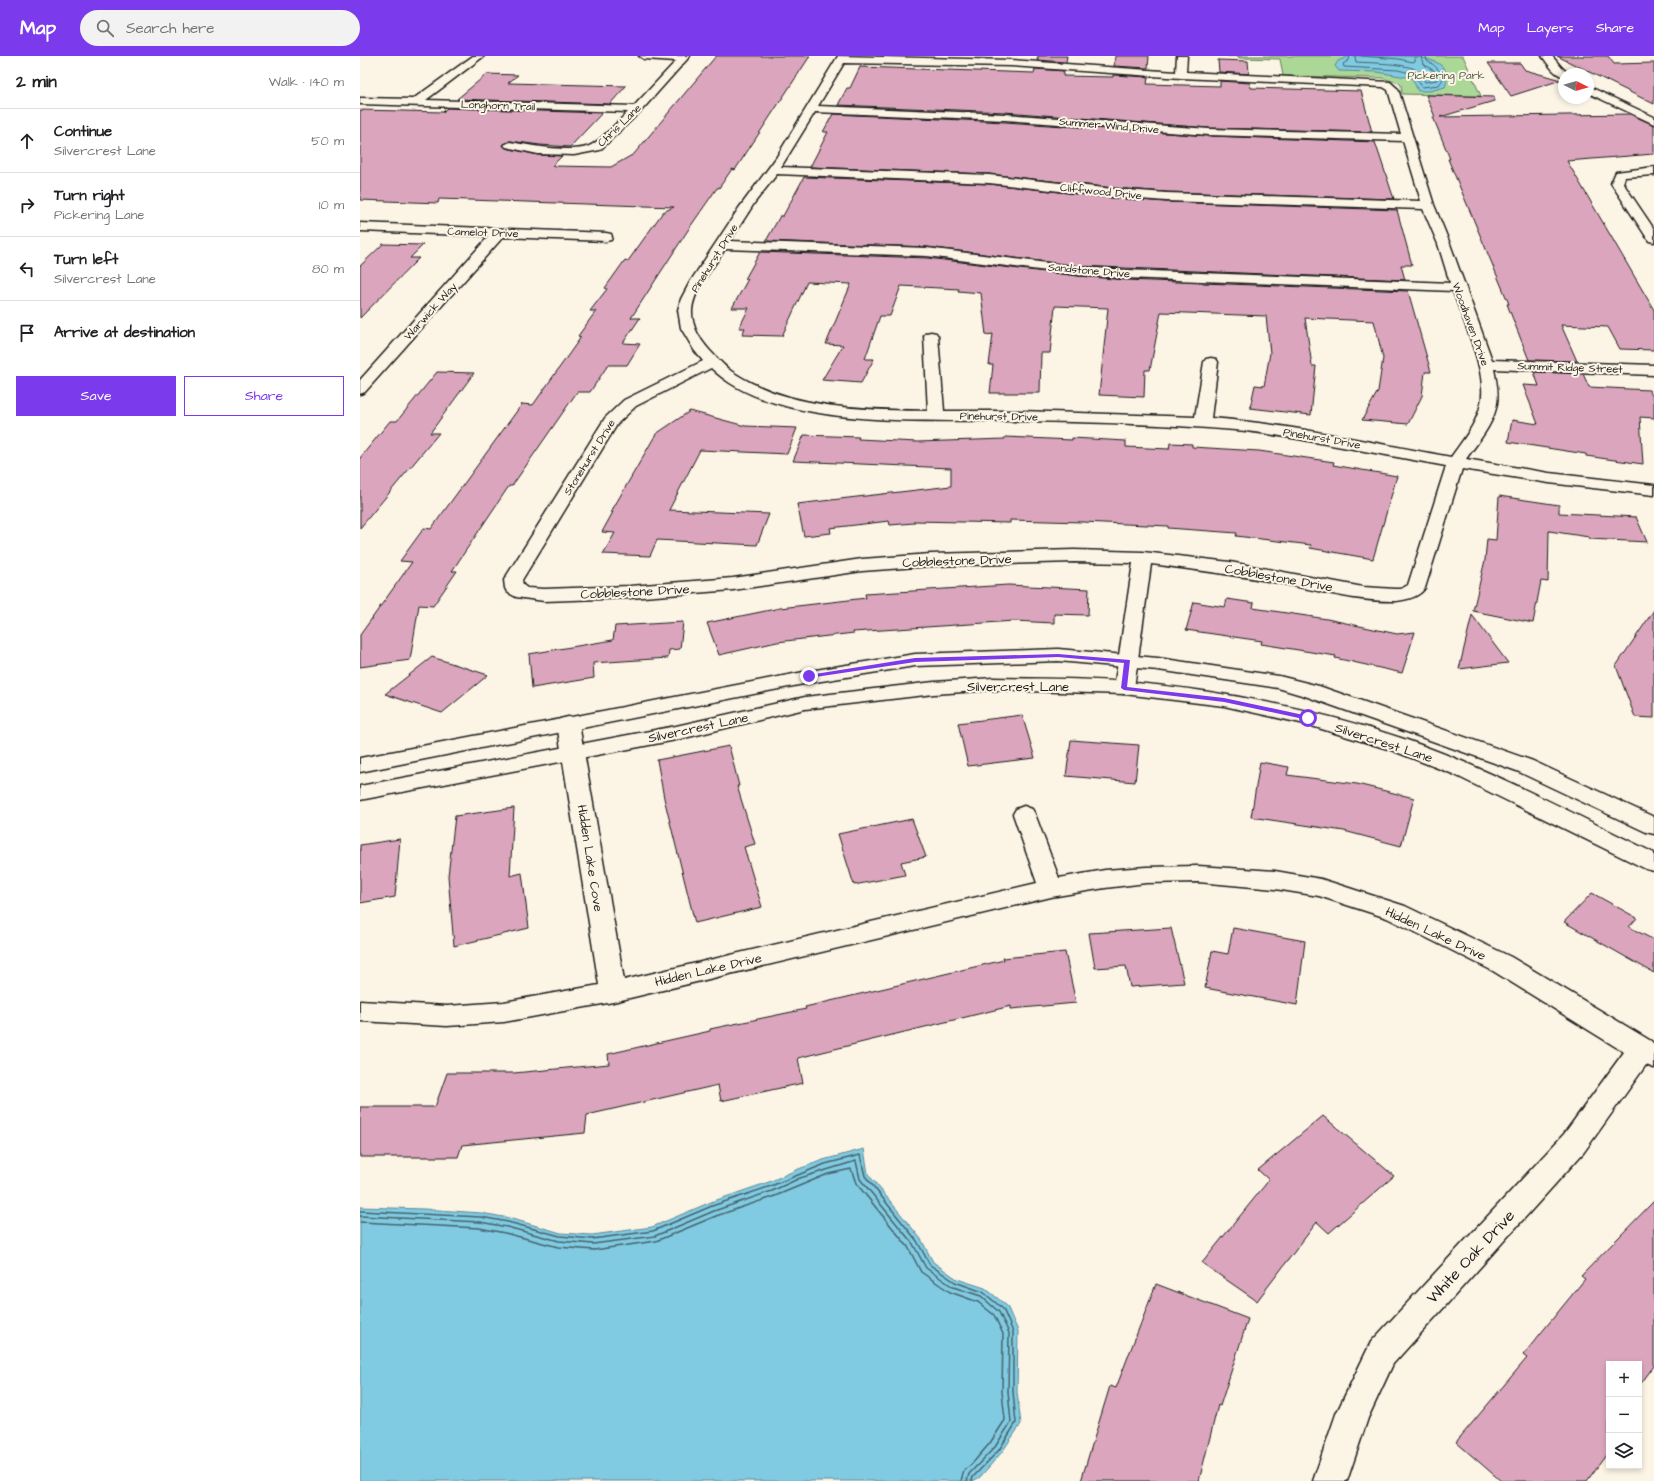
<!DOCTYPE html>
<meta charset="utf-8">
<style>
body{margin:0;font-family:"Architects Daughter",sans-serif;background:#f2f2f2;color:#202124}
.controls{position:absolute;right:12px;bottom:12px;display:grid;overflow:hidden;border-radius:0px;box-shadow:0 2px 6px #0003}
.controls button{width:36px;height:36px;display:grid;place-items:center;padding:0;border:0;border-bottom:1px solid #e0e0e0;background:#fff;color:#202124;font:20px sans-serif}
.compass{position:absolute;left:1198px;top:12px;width:36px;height:36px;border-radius:50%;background:#fff;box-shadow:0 2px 6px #0003;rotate:95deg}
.stop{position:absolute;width:12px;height:12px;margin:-9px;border:3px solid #7c3aed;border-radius:50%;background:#fff}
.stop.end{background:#7c3aed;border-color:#fff;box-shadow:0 1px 4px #0008}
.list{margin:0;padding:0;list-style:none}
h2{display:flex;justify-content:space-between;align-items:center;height:52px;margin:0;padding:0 16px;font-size:17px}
h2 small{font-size:13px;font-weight:400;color:#757577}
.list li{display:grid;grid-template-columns:26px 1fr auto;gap:12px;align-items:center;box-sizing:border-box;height:64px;padding:0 16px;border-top:1px solid #e0e0e0}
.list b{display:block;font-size:15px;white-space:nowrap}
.list p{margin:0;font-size:13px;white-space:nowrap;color:#757577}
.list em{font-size:13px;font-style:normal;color:#757577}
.actions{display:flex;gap:8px;padding:12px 16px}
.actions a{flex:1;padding:9px 0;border:1px solid #7c3aed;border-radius:0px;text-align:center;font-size:14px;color:#7c3aed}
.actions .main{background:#7c3aed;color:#fff}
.icon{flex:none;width:22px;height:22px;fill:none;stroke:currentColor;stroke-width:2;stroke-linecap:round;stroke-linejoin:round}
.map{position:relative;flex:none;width:1294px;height:1425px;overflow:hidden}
header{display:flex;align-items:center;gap:24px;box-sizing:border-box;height:56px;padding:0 20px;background:#7c3aed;color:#fff}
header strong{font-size:19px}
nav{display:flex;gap:22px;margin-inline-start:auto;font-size:14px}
.search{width:280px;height:36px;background:#f2f2f2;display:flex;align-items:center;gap:10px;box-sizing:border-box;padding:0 14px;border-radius:22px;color:#757577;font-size:15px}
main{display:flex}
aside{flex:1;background:#fff}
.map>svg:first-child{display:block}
.green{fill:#abd896;stroke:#647a59}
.water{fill:#81cbe2;stroke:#598593}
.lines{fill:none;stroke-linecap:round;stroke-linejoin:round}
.shore-far1{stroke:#44626b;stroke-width:1}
.shore{stroke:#44626b;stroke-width:1.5}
.building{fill:#dba6bd;stroke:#1c1c1c}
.street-casing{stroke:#1c1c1c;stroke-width:3}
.secondary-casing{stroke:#1c1c1c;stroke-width:3}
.street{fill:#fcf5e5;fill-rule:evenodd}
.secondary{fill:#fcf5e5;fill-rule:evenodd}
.route{fill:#7c3aed}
.labels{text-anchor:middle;stroke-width:4;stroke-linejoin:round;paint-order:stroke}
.far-park-label{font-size:11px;fill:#475441;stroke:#fcf5e5}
.far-street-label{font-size:11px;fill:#1c1c1c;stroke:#fcf5e5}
.street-label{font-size:13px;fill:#1c1c1c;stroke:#fcf5e5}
.near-street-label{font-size:16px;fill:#1c1c1c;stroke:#fcf5e5}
</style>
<header>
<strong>Map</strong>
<div class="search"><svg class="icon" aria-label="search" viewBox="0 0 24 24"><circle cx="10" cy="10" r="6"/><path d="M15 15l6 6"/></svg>Search here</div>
<nav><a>Map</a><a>Layers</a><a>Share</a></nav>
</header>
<main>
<aside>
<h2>2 min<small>Walk · 140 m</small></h2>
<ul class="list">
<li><svg class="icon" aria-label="ahead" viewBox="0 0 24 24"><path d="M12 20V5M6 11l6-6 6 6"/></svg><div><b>Continue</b><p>Silvercrest Lane</p></div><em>50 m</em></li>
<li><svg class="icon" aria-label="right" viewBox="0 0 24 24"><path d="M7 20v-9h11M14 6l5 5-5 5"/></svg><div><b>Turn right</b><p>Pickering Lane</p></div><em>10 m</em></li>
<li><svg class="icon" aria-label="left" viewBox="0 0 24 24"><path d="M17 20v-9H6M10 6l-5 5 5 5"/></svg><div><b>Turn left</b><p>Silvercrest Lane</p></div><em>80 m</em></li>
<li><svg class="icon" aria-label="arrive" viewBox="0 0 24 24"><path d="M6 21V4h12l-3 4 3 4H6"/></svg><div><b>Arrive at destination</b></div></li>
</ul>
<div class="actions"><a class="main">Save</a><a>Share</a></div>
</aside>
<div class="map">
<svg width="1294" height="1425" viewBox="0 0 1294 1425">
<rect width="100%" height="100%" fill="#fcf5e5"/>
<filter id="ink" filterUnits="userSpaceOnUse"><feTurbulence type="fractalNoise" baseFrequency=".025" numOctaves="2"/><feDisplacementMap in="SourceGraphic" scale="8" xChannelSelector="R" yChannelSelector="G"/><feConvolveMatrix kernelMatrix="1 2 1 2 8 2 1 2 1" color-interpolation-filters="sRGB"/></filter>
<g filter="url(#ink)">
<polygon class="green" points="867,0 1103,0 1121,40 1042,38 1041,29 1039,27 1022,22 923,20 920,3 879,2 879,0"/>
<g class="water">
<path d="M990,0C1003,0 1017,0 1030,0C1051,0 1097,0 1085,31L1070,35H1058L1052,22L1017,16L979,15L975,10L978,5Z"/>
<polygon points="504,1093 508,1118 561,1183 573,1206 597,1223 625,1232 647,1250 658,1275 657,1336 661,1368 642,1396 620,1421 613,1425 0,1425 0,1151 64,1153 121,1157 149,1162 201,1177 232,1179 292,1171 351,1146 409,1126 436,1114 463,1104"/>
</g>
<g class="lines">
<g class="shore-far1">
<path d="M990,0L989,4L983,8L984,11L1038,14L1054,18L1062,31L1079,29L1083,23C1080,14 1075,9 1067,5L1066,0"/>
<path d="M995,0L996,6C1010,7 1048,7 1058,15C1061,18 1063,23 1065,26L1077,24L1076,16L1063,8L1061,0"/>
<polyline points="1001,0 1039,3 1053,6 1055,5 1055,0"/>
</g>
<g class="shore">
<polyline points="0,1155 121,1161 148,1166 200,1180 232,1183 293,1175 352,1150 411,1130 465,1108 500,1099 505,1120 557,1185 570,1209 595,1226 623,1236 643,1253 653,1276 653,1336 656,1367 639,1394 613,1421 612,1425"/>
<polyline points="0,1160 120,1166 147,1171 199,1185 233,1188 295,1180 354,1155 412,1135 440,1122 496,1105 500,1123 553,1188 566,1212 593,1231 621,1240 639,1256 649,1277 648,1336 651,1366 635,1391 609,1418 607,1425"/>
<polyline points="0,1166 119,1172 145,1177 198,1191 234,1194 296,1185 356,1160 415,1140 468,1118 491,1113 496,1127 548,1191 561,1216 590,1236 618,1246 634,1259 643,1278 642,1336 645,1364 630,1387 611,1409 604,1414 601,1425"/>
</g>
</g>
<g class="building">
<polygon points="356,0 450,0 375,114 372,113 359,132 357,132 330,171 271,262 280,262 263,287 280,288 267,309 248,309 230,336 217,336 152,430 149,430 92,515 97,515 73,550 59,549 50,604 0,611 0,579 52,506 40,505 64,472 71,473 162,348 173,349 221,281 218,280 236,255 230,255 247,233 245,232 265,204 268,205 303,156 314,151 79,143 78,147 0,144 0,54 83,56 87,52 242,57 210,91 180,89 150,85 143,89 146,92 178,99 202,100 192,110 251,111 274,98"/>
<polygon points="678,0 707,0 706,6 677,4"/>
<polygon points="755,0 789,0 788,12 754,10"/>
<polygon points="1197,0 1248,0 1254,8 1294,7 1294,48"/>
<polygon points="858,4 888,5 889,18 859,16"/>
<polygon points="1128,7 1160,7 1165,14 1201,24 1151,40"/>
<polygon points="500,11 674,17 675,13 704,15 703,20 753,21 753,19 788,21 787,28 860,30 860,25 890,27 891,32 1001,35 1012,76 849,72 645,56 478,49 487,32 490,32"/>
<polygon points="127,18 158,19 148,27 266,30 250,48 97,43"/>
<polygon points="1066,39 1134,41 1134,45 1080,61 1270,58 1294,69 1294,98 1207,105 1294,254 1294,294 1260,293 1248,271 1201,269 1217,305 1169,304 1147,248 1149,248 1088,103 1090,103 1073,61 1075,61"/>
<polygon points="473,58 645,66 849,80 1015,86 1034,143 806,136 753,132 629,118 450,111 468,76 463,76"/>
<polygon points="444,121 629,128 753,142 806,146 1037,154 1052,209 1041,209 1045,224 765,212 719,210 567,191 406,185 420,160 423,160"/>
<polygon points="23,188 63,189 50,202 59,202 0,262 0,210"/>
<polygon points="400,196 567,202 719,220 765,224 1048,235 1071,316 1065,316 1062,340 1048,368 1002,364 1018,335 1023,302 1014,265 945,262 952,310 956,310 951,359 890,352 895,329 904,330 910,297 906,260 801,256 790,314 785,314 784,341 739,339 748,252 695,250 690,297 681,297 680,337 630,337 633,309 629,309 633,278 626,279 621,237 598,235 599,233 541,230 530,260 520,260 505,303 514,303 501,327 462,324 483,289 466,288 491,228 447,226 422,280 382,279 385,272 379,272 389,252 372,252 388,223 385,223"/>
<polygon points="77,316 114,317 70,377 79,377 0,472 0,402 30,365 37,365"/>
<polygon points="1174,316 1223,318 1229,331 1289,334 1294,343 1294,362 1280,361 1283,408 1226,400 1226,398 1148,386 1152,364 1178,368 1163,329 1179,330"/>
<polygon points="330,355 385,370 437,372 427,398 340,394 309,454 409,458 397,489 297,484 290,500 243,498 255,477 242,476 253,456 251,456 296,378"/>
<polygon points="444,379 499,381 498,383 557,386 645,383 645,381 712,384 712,382 766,385 766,391 809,393 810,387 832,388 832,391 899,395 974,406 973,409 1037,420 1013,503 950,492 951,489 876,480 877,477 808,472 808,470 723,466 650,464 650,467 554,465 554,467 530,469 529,465 470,472 471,477 444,480 437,448 591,430 591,412 433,405"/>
<polygon points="1139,440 1199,449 1199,457 1276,461 1287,486 1230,483 1229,481 1189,475 1188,526 1181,525 1173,567 1113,555 1125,504 1127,483 1136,484"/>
<polygon points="648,529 729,533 728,559 694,558 694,567 654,565 493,576 494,577 417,586 359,599 347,567 420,552 506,542 505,538"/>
<polygon points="867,543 894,547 893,552 967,563 1037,578 1055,576 1042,617 975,602 976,600 901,588 902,585 826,574 834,546 865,551"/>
<polygon points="1294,554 1294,662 1275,661 1256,610"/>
<polygon points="1112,559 1148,607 1099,613"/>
<polygon points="323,566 320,593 309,594 308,602 233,607 234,622 172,632 169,598 253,584 255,570"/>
<polygon points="72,601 128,619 82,657 25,638"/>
<polygon points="662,659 675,702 608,710 598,667"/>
<polygon points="711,684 779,689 775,726 706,720"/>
<polygon points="369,690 379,730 377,730 395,788 384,791 402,851 335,867 304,742 297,704"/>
<polygon points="900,706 929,711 927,719 997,728 1054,742 1041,790 984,775 891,761"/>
<polygon points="154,752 150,820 162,817 169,872 94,890 88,820 95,760"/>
<polygon points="552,763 566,801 541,806 545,819 494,829 478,778"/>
<polygon points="40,783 35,841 0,847 0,789"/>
<polygon points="1232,837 1277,862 1269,871 1294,884 1294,917 1204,866"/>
<polygon points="811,872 824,927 770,931 766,910 735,912 729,877"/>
<polygon points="873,872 945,885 937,949 845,932 852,895 868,898"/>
<polygon points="705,896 716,947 651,953 651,950 438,1002 443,1027 361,1045 358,1029 227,1059 225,1077 102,1089 98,1101 0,1101 0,1051 75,1051 87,1017 154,1017 249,1008 248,998 350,975 350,973 446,953 445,951 644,904 643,902"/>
<polygon points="963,1060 1034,1120 969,1177 957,1166 897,1245 842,1207 909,1124 898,1114"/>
<polygon points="1294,1145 1294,1310 1279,1330 1279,1308 1249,1308 1249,1395 1227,1425 1141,1425 1096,1386 1167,1302 1163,1299 1225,1223 1221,1220"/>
<polygon points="796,1228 888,1263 860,1350 858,1349 839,1425 721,1425 750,1330 756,1332"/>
</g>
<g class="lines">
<g class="street-casing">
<g id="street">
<path d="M113,0H124L66,44L274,50L316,5L284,3L279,0H330L281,55L240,94L214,99L178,98L146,91L144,89L150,86C168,89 218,99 233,88C246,80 257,66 268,56L0,48V42L53,43Z"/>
<path d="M478,0L651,4L816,16L817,0H827L826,16L1030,26L1038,33L1074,149L1090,188L1132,304L1294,309V319L1134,313C1136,324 1139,336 1137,347C1134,368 1118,386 1106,403L1189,417L1294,429V439L1189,427L1102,413L1065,532C1059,541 1047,544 1036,545C999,546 960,535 924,528C880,519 836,514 791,508L774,632L771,636L764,638L757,636L754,632L773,507L714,506L571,510L502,515L373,534L270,542L184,545L156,541L147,536L145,532L144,524L245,362L264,344L343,305L334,294L321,272L318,254L321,243L330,226L379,152L416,102ZM484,7L651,10L821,22L1023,31L1028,34L1041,78L849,73L645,58L458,50ZM455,56L645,64L849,79L1043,85L1061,145L806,137L753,133L629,119L421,111ZM417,118L629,127L753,141L806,145L1063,153L1078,188L1090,227L765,214L719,211L567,192L370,185L395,146ZM365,193L567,200L719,219L765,222L1093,235C1103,265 1128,316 1121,347C1117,368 1103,384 1091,401C1011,387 931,368 851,362L858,306L856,303L851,302L846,303L844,306L835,361L661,355H584L578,280L576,277L571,276L566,277L564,280L568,355C503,354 430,353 374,317C367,313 360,305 354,299C342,287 331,271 332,254C334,232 354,211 365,193ZM351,312C416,376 574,363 660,365C732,366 803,368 875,374C900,376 925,381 949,385C995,393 1041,402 1086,410L1048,529L1041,533H1035L1003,531L870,506L783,496L714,494L571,498L502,503L373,522L270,530L184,533L167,532L163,529L162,524L258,367L276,350Z"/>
<path d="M1182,0H1192L1202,12L1209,18H1204V21C1194,18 1188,8 1182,0Z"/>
<polygon points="1228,30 1294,61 1294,68 1228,37"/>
<polygon points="1294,111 1294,119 1265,121 1263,127 1294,173 1294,186 1289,185 1251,127 1256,116"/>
<polygon points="0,167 246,177 251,178 252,181 251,184 246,185 143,181 5,336 0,338 0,324 129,180 0,175"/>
<polygon points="208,661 216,663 219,668 264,924 677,827 653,758 656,753 664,750 672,753 675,758 699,822 745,814 786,811 838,810 915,815 961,823 1045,850 1151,901 1291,985 1294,988 1294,1012 1286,1009 1224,1096 1033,1308 1008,1362 987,1425 953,1425 976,1358 1011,1286 1204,1078 1264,996 1133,915 1027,862 959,840 915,833 838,826 786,827 745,832 691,841 253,946 144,966 87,970 0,965 0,945 87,950 144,946 239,929 197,668 200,663"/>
</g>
</g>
<g class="secondary-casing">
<g id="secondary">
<polygon points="698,593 798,602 919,620 959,630 1173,705 1294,761 1294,778 1286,776 1157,715 945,640 918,632 798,614 698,605 555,610 449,627 0,716 0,702 449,615 555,598"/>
<path d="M633,622C677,623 722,622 765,626C861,634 956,653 1047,684C1133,714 1213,758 1294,797V815L1286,813L1093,718L1031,694L945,668L864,650L764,638L633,634L574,638L445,653L316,684L0,744V730L316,670L445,641L574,626Z"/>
</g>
</g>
<use href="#street" class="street"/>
<use href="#secondary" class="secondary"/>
</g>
</g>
<polygon class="route" points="698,598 770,604 767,631 864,642 948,660 951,662 948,664 864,646 764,634 761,632 764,607 698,601 555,606 449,622 446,620 449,619 555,602"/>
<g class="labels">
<g class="far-park-label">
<text x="1086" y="23">Pickering Park</text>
</g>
<g class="far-street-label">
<text transform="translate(138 49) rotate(2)" y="4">Longhorn Trail</text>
<text transform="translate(259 69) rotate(-44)" y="4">Chris Lane</text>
<text transform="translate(749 69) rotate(5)" y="4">Summer Wind Drive</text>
<text transform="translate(741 135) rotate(6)" y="4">Cliffwood Drive</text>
<text transform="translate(123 176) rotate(2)" y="4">Camelot Drive</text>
<text transform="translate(354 202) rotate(-58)" y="4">Pinehurst Drive</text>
<text transform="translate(729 214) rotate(5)" y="4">Sandstone Drive</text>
<text transform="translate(70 255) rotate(-48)" y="4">Warwick Way</text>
<text transform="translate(1111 268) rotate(70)" y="4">Woodhaven Drive</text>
<text transform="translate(1210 311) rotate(2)" y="4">Summit Ridge Street</text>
<text transform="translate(639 360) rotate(1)" y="4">Pinehurst Drive</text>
<text transform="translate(962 382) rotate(10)" y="4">Pinehurst Drive</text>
<text transform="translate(229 401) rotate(-58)" y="4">Stonehurst Drive</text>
</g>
<g class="street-label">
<text transform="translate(597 504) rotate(-2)" y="5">Cobblestone Drive</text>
<text transform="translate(919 521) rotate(10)" y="5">Cobblestone Drive</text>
<text transform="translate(275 535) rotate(-3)" y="5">Cobblestone Drive</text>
<text x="658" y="635">Silvercrest Lane</text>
<text transform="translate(338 671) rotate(-12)" y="5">Silvercrest Lane</text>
<text transform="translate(1024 686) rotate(18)" y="5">Silvercrest Lane</text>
<text transform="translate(231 802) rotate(81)" y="5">Hidden Lake Cove</text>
<text transform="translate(1076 877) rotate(25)" y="5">Hidden Lake Drive</text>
<text transform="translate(348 913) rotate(-13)" y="5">Hidden Lake Drive</text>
</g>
<g class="near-street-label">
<text transform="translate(1110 1200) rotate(-47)" y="6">White Oak Drive</text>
</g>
</g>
</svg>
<div class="controls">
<button>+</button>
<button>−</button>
<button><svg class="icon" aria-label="layers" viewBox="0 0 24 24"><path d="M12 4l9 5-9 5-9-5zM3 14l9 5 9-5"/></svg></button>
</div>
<svg class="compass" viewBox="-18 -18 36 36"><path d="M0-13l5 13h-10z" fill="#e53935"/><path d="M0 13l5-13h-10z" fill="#757577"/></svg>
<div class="stop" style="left:948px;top:662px"></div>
<div class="stop end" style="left:449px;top:620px"></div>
</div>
</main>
